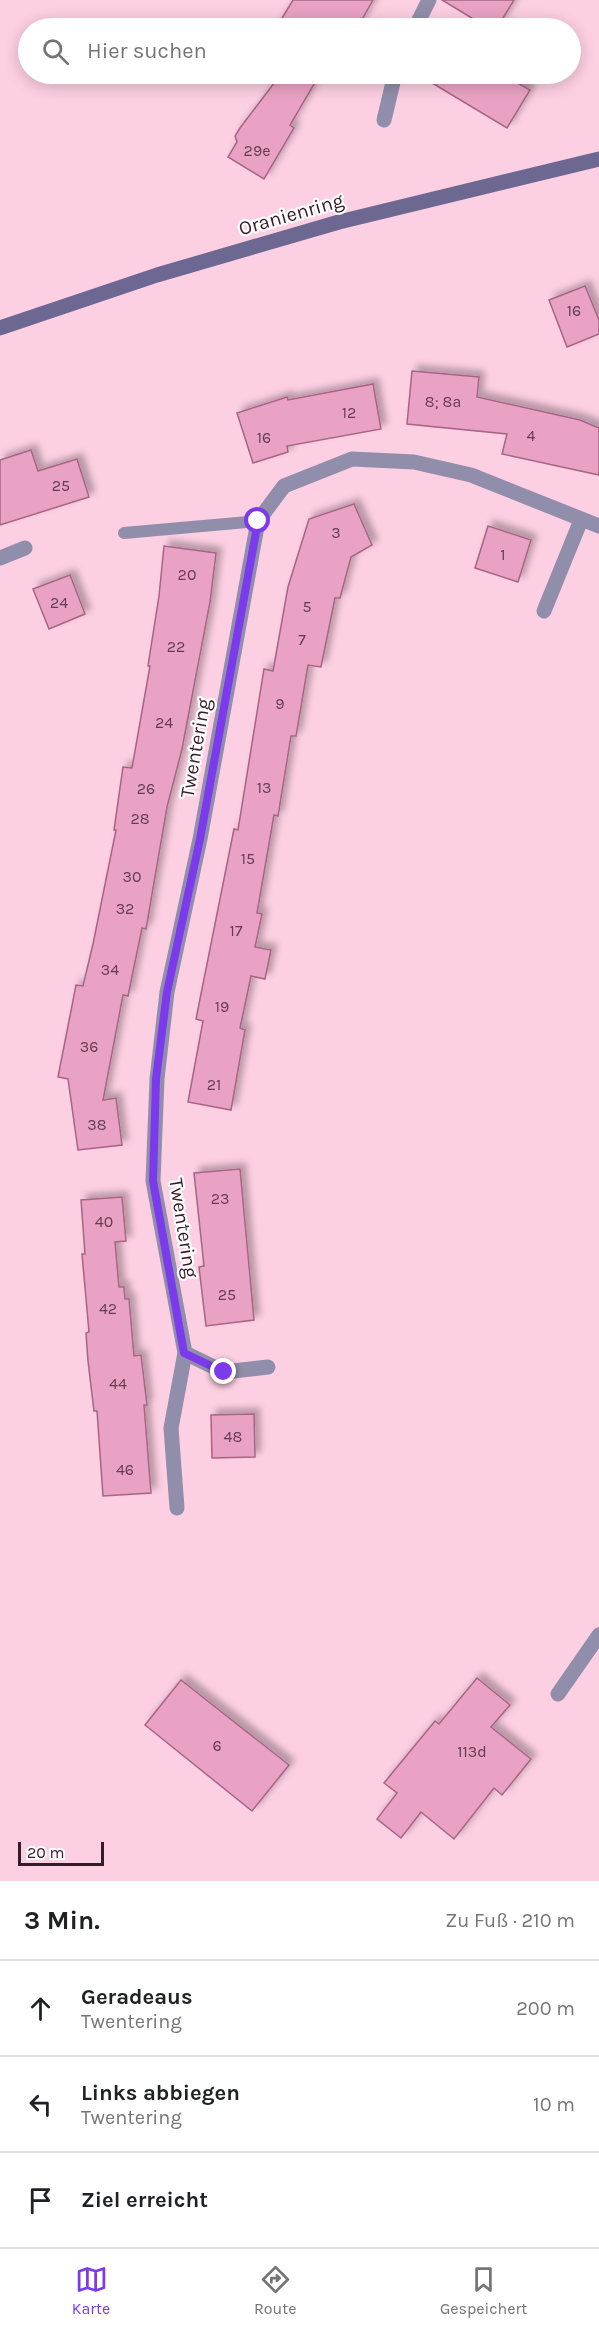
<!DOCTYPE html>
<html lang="de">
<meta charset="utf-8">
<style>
body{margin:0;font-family:Karla,sans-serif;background:#f2f2f2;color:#202124}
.scale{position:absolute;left:18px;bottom:15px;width:86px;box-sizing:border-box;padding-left:6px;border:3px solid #361b28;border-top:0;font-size:16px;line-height:21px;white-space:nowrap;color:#361b28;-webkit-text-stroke:4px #fefefe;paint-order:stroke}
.stop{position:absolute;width:18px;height:18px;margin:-14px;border:4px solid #7c3aed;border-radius:50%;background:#fff}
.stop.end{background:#7c3aed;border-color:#fff;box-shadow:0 2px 6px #0008}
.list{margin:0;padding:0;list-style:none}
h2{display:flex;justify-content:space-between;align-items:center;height:78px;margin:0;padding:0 24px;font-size:26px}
h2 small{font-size:20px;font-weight:400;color:#757577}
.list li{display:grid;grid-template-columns:39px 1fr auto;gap:18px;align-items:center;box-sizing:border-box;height:96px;padding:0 24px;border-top:2px solid #e0e0e0}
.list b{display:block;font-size:22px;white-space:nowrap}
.list p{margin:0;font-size:20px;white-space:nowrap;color:#757577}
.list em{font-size:20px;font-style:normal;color:#757577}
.icon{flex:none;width:33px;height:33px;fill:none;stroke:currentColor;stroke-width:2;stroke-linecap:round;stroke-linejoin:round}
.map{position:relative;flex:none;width:599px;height:1881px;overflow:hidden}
.search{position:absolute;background:#fff;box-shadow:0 3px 15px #0003;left:18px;right:18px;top:18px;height:66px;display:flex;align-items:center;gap:15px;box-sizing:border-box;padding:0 21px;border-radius:33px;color:#757577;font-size:22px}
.sheet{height:366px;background:#fff}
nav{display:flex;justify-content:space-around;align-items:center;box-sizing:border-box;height:84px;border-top:2px solid #e0e0e0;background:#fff;font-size:16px;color:#757577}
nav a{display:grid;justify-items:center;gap:3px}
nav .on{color:#7c3aed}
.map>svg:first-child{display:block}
.building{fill:#e9a2c3;stroke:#a76585;stroke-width:1.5;filter:url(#shadow)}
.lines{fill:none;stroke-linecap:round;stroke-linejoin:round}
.lane{stroke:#918eab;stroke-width:12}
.street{stroke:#918eab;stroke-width:15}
.secondary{stroke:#6d6891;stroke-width:15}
.route{stroke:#7c3aed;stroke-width:8}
.labels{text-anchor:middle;stroke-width:4.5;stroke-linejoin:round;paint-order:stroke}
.number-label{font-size:16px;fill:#633d4f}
.street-label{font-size:20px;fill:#361b28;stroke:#fefefe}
</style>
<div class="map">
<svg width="599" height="1881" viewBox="0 0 599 1881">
<defs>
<filter id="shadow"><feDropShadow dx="5.5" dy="-5.5" stdDeviation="3" flood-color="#0004"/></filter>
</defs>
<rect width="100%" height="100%" fill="#fccfe2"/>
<g class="building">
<polygon points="293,0 373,0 357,28 276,28"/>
<polygon points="442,0 514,0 497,28 488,28"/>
<polygon points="281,74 320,74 290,125 294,128 264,179 228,157 237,142 235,136 240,128"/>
<polygon points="417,74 502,74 530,90 507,128"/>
<polygon points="585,286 599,320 599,334 567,347 549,300"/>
<polygon points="412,371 479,377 477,397 580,420 599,428 599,475 502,454 507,434 407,424"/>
<polygon points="373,384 381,429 287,446 288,452 253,463 237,413 287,397 288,400"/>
<polygon points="31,450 38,471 77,459 89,497 0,525 0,460"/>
<polygon points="354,504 372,545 351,557 340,598 335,598 321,667 308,665 296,736 291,736 278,816 274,815 257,913 262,914 255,947 271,950 265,979 251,976 240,1028 245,1030 231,1110 188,1102 203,1021 196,1019 234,829 238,830 264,669 273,671 288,587 309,519"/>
<polygon points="488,526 531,540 518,582 475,568"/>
<polygon points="164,546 216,553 210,602 182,749 167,807 146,929 142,928 128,996 123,995 103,1100 116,1098 122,1145 78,1150 68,1079 58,1077 76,985 83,986 93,944 116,830 114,830 123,767 132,768 150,666 148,666 159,596"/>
<polygon points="70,575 85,614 49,629 33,589"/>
<polygon points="240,1169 254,1320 206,1326 199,1267 204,1266 194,1173"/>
<polygon points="122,1197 126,1241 115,1242 119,1287 124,1287 125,1299 129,1299 134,1356 141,1355 147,1405 144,1405 151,1493 103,1496 97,1411 94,1411 88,1361 86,1333 89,1332 82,1254 85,1254 81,1200"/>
<polygon points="254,1414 255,1457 212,1458 211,1415"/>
<polygon points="477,1678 510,1705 491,1727 531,1759 502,1795 494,1788 454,1839 421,1812 401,1838 377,1819 397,1793 384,1783 435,1721 439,1724"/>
<polygon points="181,1680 289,1765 252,1811 145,1725"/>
</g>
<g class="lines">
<polyline class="lane" points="124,533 258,521"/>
<g class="street">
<polyline points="415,28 429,0"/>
<polyline points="384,120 395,74"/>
<polyline points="0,558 25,548"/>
<polyline points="544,611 581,520"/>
<polyline points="185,1353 224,1372 268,1367"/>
<polyline points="177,1508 171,1428 185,1353 153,1181 157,1079 167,992 200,839 258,521 284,486 352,459 414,462 471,475 599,526"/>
<polyline points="558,1694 599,1635"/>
</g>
<polyline class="secondary" points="0,328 157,275 339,222 599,159"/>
</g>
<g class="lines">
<polyline class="route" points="224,1372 184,1353 153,1181 156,1079 167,992 200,839 258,521"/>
</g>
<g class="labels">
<g class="number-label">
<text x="257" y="156">29e</text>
<text x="574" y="316">16</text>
<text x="443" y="407">8; 8a</text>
<text x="349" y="418">12</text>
<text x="531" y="441">4</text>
<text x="264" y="443">16</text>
<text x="61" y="491">25</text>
<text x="336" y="538">3</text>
<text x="503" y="560">1</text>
<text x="187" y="580">20</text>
<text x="59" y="608">24</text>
<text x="307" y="612">5</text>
<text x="302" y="645">7</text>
<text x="176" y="652">22</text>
<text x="280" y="709">9</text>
<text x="164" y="728">24</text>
<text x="264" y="793">13</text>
<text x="146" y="794">26</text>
<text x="140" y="824">28</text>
<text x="248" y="864">15</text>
<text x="132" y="882">30</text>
<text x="125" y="914">32</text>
<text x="236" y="936">17</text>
<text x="110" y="975">34</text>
<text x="222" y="1012">19</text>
<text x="89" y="1052">36</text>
<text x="214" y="1090">21</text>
<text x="97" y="1130">38</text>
<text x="220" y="1204">23</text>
<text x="104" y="1227">40</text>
<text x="227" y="1300">25</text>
<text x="108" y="1314">42</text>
<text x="118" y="1389">44</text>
<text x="233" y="1442">48</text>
<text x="125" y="1475">46</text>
<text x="217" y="1751">6</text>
<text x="472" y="1757">113d</text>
</g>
<g class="street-label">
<text transform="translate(291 214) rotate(-16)" y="7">Oranienring</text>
<text transform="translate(195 748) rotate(-80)" y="7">Twentering</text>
<text transform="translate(184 1228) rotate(81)" y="7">Twentering</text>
</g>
</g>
</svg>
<div class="scale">20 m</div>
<div class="stop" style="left:258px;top:521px"></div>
<div class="stop end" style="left:224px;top:1372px"></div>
<div class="search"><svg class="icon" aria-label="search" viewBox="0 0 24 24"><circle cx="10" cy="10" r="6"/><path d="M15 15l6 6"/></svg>Hier suchen</div>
</div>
<section class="sheet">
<h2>3 Min.<small>Zu Fuß · 210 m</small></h2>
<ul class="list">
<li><svg class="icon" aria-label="ahead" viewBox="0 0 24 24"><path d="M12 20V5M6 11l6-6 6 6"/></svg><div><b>Geradeaus</b><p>Twentering</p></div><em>200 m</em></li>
<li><svg class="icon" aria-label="left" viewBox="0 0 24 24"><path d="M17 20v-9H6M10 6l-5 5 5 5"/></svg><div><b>Links abbiegen</b><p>Twentering</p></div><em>10 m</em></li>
<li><svg class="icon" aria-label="arrive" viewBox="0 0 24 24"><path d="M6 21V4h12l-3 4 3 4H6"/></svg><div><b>Ziel erreicht</b></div></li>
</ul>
</section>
<nav>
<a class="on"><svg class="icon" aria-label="map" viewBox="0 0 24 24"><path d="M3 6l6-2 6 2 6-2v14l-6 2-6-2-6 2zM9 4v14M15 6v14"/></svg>Karte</a>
<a><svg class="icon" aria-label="directions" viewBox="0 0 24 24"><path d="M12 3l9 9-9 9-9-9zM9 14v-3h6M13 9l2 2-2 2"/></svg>Route</a>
<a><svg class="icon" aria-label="saved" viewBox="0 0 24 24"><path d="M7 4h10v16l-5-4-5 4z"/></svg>Gespeichert</a>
</nav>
